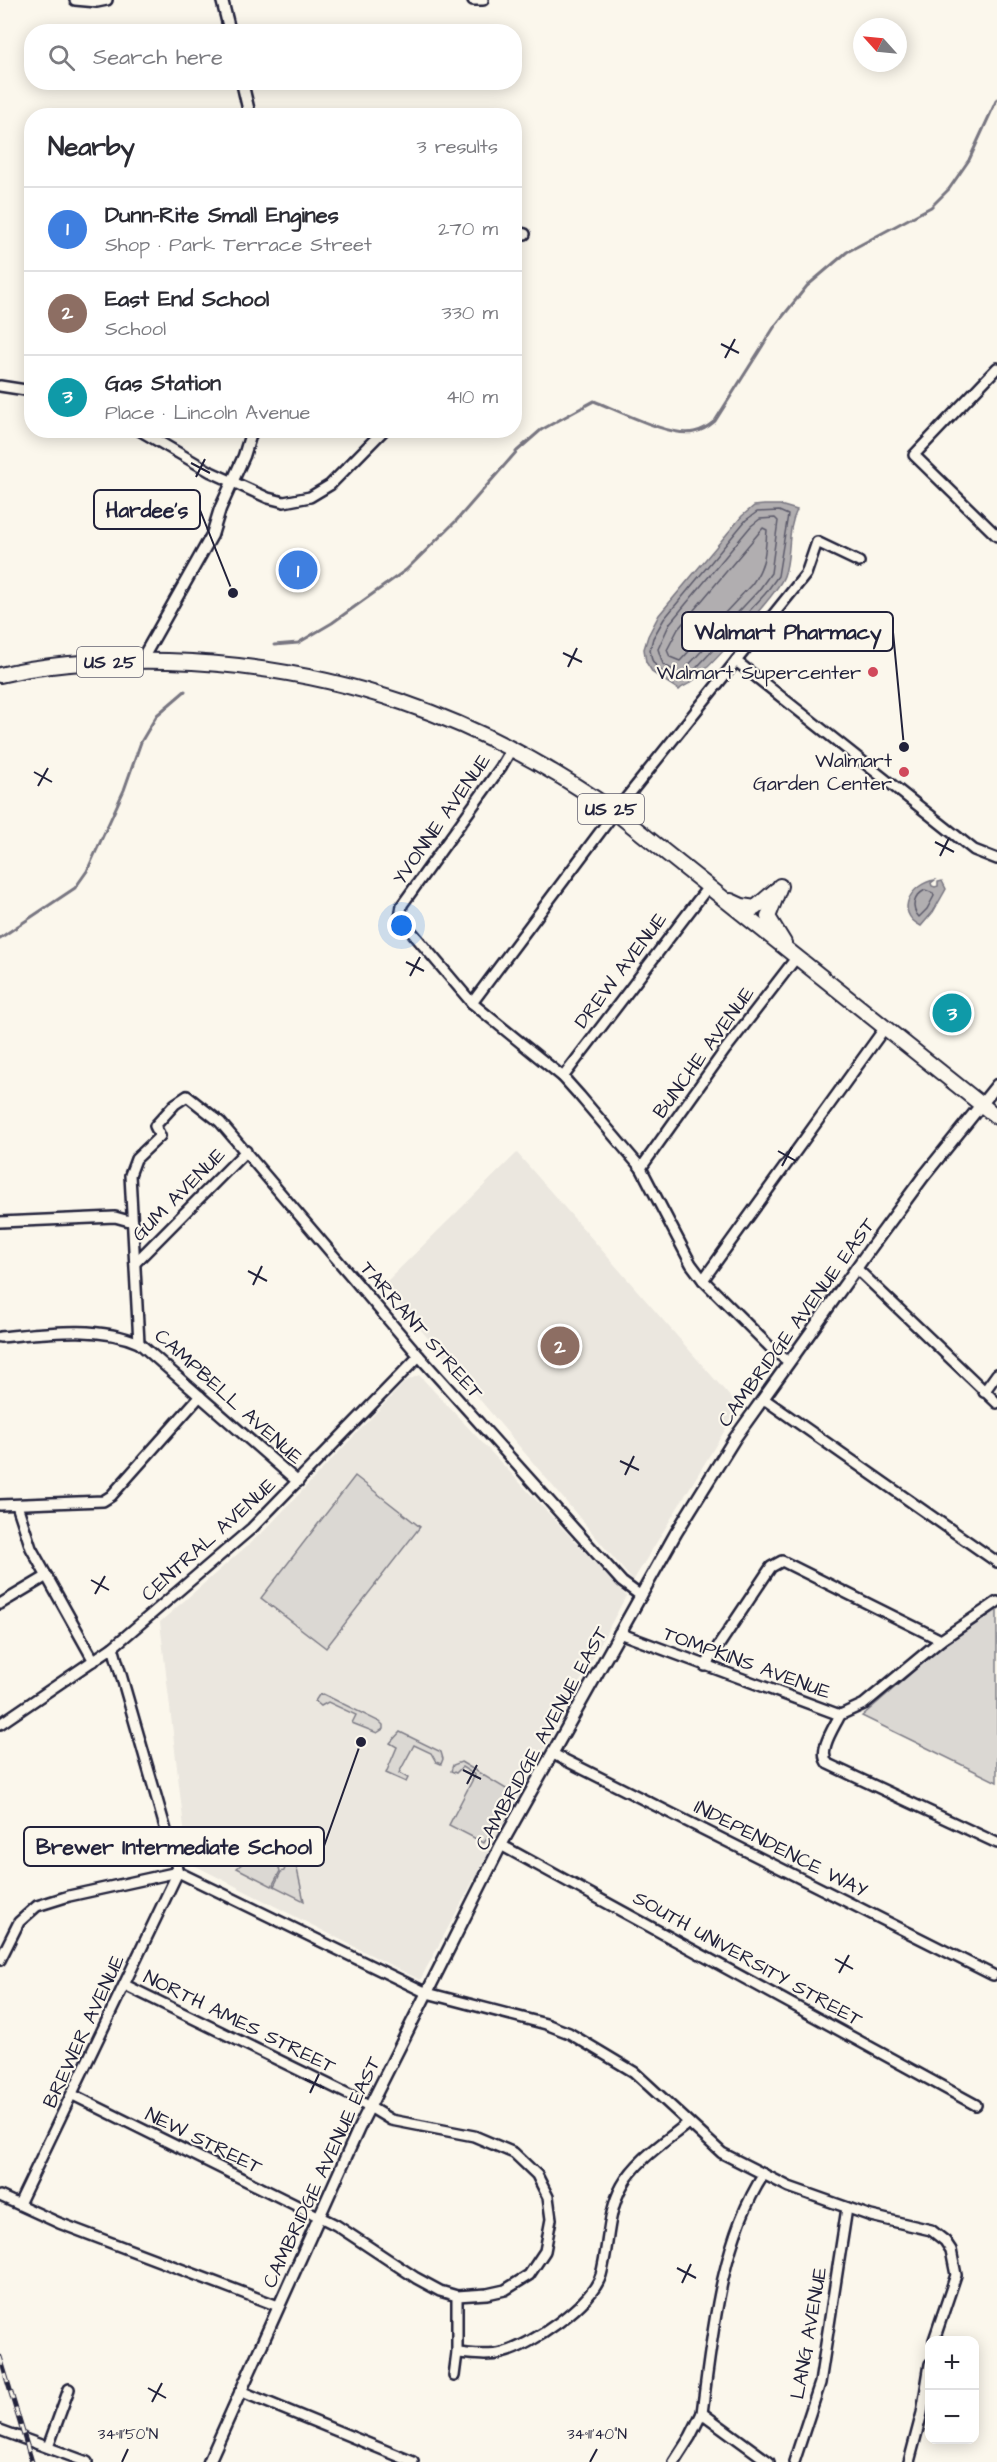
<!DOCTYPE html>
<meta charset="utf-8">
<style>
body{margin:0;font-family:"Architects Daughter",sans-serif;background:#f2f2f3;color:#2b2b33}
.controls{position:absolute;right:18px;bottom:18px;display:grid;overflow:hidden;border-radius:12px;box-shadow:0 3px 15px #0003}
.controls button{width:54px;height:54px;display:grid;place-items:center;padding:0;border:0;border-bottom:2px solid #e1e1e2;background:#fff;color:#2b2b33;font:30px sans-serif}
.compass{position:absolute;left:853px;top:18px;width:54px;height:54px;border-radius:50%;background:#fff;box-shadow:0 3px 15px #0003;rotate:297deg}
.you{position:absolute;left:402px;top:926px;width:21px;height:21px;margin:-15px;border:4px solid #fff;border-radius:50%;background:#1a73e8;box-shadow:0 0 0 9px #1a73e833}
.badge{display:grid;place-items:center;width:39px;height:39px;border-radius:50%;background:#d1495b;color:#fff;font-size:20px;font-weight:700}
.pin{position:absolute;translate:-50% -50%;border:3px solid #fff;box-shadow:0 2px 6px #0006}
.list{margin:0;padding:0;list-style:none}
h2{display:flex;justify-content:space-between;align-items:center;height:78px;margin:0;padding:0 24px;font-size:26px}
h2 small{font-size:20px;font-weight:400;color:#7c7c81}
.list li{display:grid;grid-template-columns:39px 1fr auto;gap:18px;align-items:center;box-sizing:border-box;height:84px;padding:0 24px;border-top:2px solid #e1e1e2}
.list b{display:block;font-size:22px;white-space:nowrap}
.list p{margin:0;font-size:20px;white-space:nowrap;color:#7c7c81}
.list em{font-size:20px;font-style:normal;color:#7c7c81}
.icon{flex:none;width:33px;height:33px;fill:none;stroke:currentColor;stroke-width:2;stroke-linecap:round;stroke-linejoin:round}
.map{position:relative;flex:none;width:997px;height:2462px;overflow:hidden}
.search{position:absolute;background:#fff;box-shadow:0 3px 15px #0003;left:24px;top:24px;width:498px;height:66px;display:flex;align-items:center;gap:15px;box-sizing:border-box;padding:0 21px;border-radius:24px;color:#7c7c81;font-size:22px}
.panel{position:absolute;background:#fff;box-shadow:0 3px 15px #0003;left:24px;top:108px;width:498px;height:330px;border-radius:24px}
.map>svg:first-child{display:block}
.built{fill:#ebe7df}
.green{fill:#dbd8d3;stroke:#7e7d87;stroke-width:1.5}
.water{fill:#b1aeb0;stroke:#787681;stroke-width:1.5}
.lines{fill:none;stroke-linecap:round;stroke-linejoin:round}
.shore{stroke:#5b5a6a;stroke-width:1.5}
.stream{stroke:#787681;stroke-width:3}
.minor-casing{stroke:#22223b;stroke-width:14}
.major-casing{stroke:#22223b;stroke-width:15}
.highway-casing{stroke:#22223b;stroke-width:18}
.minor{stroke:#fbf7ec;stroke-width:9}
.major{stroke:#fbf7ec;stroke-width:10}
.highway{stroke:#fbf7ec;stroke-width:14}
.rail-casing{stroke:#22223b;stroke-width:5}
.rail{stroke:#fbf7ec;stroke-width:3;stroke-dasharray:9;stroke-linecap:butt}
.ticks{fill:none;stroke:#22223b;stroke-width:2}
.poi-dot{fill:#d1495b;stroke:#fbf7ec;stroke-width:2}
.labels{text-anchor:middle;stroke-width:4.5;stroke-linejoin:round;paint-order:stroke}
.shield{fill:#fbf7ec;stroke:#636270;stroke-width:1.5}
.shield-label{font-size:18px;font-weight:bold;fill:#22223b}
.poi-label{font-size:20px;fill:#22223b;stroke:#fbf7ec;text-anchor:end}
.street-label{font-size:20px;fill:#22223b;stroke:#fbf7ec}
.ticks-label{font-size:15px;text-anchor:middle;fill:#22223b;stroke:#fbf7ec;stroke-width:4.5;stroke-linejoin:round;paint-order:stroke}
.leader{fill:none;stroke:#22223b;stroke-width:2}
.callout-dot{fill:#22223b;stroke:#fbf7ec;stroke-width:2}
.callout{fill:#fbf7ec;stroke:#22223b;stroke-width:2}
.callout-label{font-size:21px;text-anchor:middle;font-weight:bold;fill:#22223b}
</style>
<div class="map">
<svg width="997" height="2462" viewBox="0 0 997 2462">
<rect width="100%" height="100%" fill="#fbf7ec"/>
<filter id="ink" filterUnits="userSpaceOnUse"><feTurbulence type="fractalNoise" baseFrequency=".0167" numOctaves="2"/><feDisplacementMap in="SourceGraphic" scale="12" xChannelSelector="R" yChannelSelector="G"/><feConvolveMatrix kernelMatrix="1 2 1 2 8 2 1 2 1" color-interpolation-filters="sRGB"/></filter>
<g filter="url(#ink)">
<g class="built">
<polygon points="517,1153 739,1407 633,1581 383,1285"/>
<polygon points="419,1375 626,1596 420,1980 188,1862 160,1622 265,1530 406,1381"/>
</g>
<g class="green">
<polygon points="355,1476 420,1527 326,1648 261,1598"/>
<polygon points="997,1610 997,1782 862,1716 939,1649"/>
<polygon points="323,1694 380,1722 383,1725 383,1729 377,1733 352,1723 356,1715 328,1702 321,1706 315,1701 319,1695"/>
<polygon points="400,1732 441,1752 443,1759 441,1764 436,1762 431,1753 414,1745 399,1773 408,1778 406,1782 386,1773 397,1747 390,1743"/>
<polygon points="461,1762 513,1793 484,1843 449,1825 475,1775 462,1767 456,1773 451,1771 453,1765"/>
<polygon points="261,1854 286,1858 279,1868 280,1871 272,1886 237,1868 249,1858"/>
<polygon points="288,1859 297,1869 304,1901 274,1886 281,1872 284,1871"/>
</g>
<g class="water">
<path d="M764,505H780L797,510C786,531 792,555 784,576C778,593 707,671 690,683C686,686 682,686 679,690L653,673L646,662L644,649L648,636L659,615L742,516L754,506Z"/>
<path d="M935,880L931,883L932,886L935,887L938,886V882L942,881L946,889L933,912L921,926C893,912 912,883 935,880Z"/>
</g>
<g class="lines">
<g class="shore">
<polygon points="779,511 788,515 778,576 765,594 686,679 677,681 658,669 652,660 650,650 653,638 664,619 746,520 757,512"/>
<polygon points="775,518 778,521 771,573 759,590 682,672 678,673 663,664 658,649 670,623 751,526 760,519"/>
<path d="M763,528L767,530C765,553 766,564 752,584L680,661L670,657L667,650L678,629Z"/>
<path d="M925,890L933,893L934,896L927,909L919,917C910,907 914,896 925,890Z"/>
</g>
<g class="stream">
<path d="M274,645L298,643L332,623L406,570L456,521L517,451L541,430L594,401C617,410 672,438 694,432C702,431 709,426 715,421L775,326L807,286L847,252L931,207L949,189L969,160L997,99"/>
<polyline points="0,938 75,888 87,871 124,790 141,742 157,715 185,691"/>
</g>
<g class="minor-casing">
<g id="minor">
<polyline points="75,0 97,2 107,0"/>
<polyline points="473,0 483,0"/>
<polyline points="514,232 525,234"/>
<polyline points="997,368 914,455 997,536"/>
<polyline points="0,386 32,391"/>
<polyline points="139,430 211,472 268,498 284,502 310,497 330,485 384,430"/>
<polyline points="736,661 806,574 817,542 859,562"/>
<polyline points="512,748 501,767 402,905 400,918 472,1003 563,1077 580,1096 641,1168 691,1264 703,1280 773,1350 789,1362"/>
<polyline points="472,1003 615,812 736,661 974,850 997,859"/>
<polyline points="563,1077 708,887"/>
<polyline points="641,1168 725,1050 796,958"/>
<polyline points="0,1222 115,1217 133,1222"/>
<polyline points="135,1263 246,1151"/>
<polyline points="856,1268 997,1403"/>
<polyline points="703,1280 884,1029"/>
<path d="M0,1337C45,1333 97,1325 139,1343"/>
<polyline points="984,1392 997,1374"/>
<polyline points="764,1399 997,1562"/>
<polyline points="298,1482 139,1343 130,1175 136,1159 160,1136 155,1126 175,1104 187,1096 220,1122 419,1356 622,1582 641,1596"/>
<polyline points="0,1505 103,1501 111,1496 200,1396"/>
<polyline points="17,1505 31,1548 94,1661"/>
<polyline points="0,1604 47,1576"/>
<polyline points="619,1633 840,1715"/>
<polyline points="705,1666 771,1567 782,1561 941,1640"/>
<path d="M840,1715C834,1728 817,1751 828,1764L997,1843"/>
<polyline points="840,1715 864,1704 941,1640 997,1602"/>
<polyline points="0,1724 113,1647 252,1528 419,1356"/>
<polyline points="553,1754 993,1975"/>
<polyline points="501,1845 976,2105"/>
<polyline points="0,1960 19,1922 37,1906 69,1896 178,1872 427,1993 546,2024 569,2033 634,2072 722,2153 789,2187 871,2216 931,2230 945,2241 951,2250 956,2275 934,2340"/>
<polyline points="73,2095 336,2225 416,2278 440,2291 457,2296 487,2294 505,2290 529,2275 545,2251 551,2219 548,2197 537,2175 514,2153 474,2136 391,2120 350,2095 125,1985"/>
<polyline points="0,2196 59,2223 278,2306"/>
<polyline points="19,2204 178,1872 113,1647"/>
<path d="M457,2353C472,2354 487,2357 502,2353C531,2346 592,2304 601,2275C609,2246 607,2213 622,2186C636,2160 666,2141 688,2123"/>
<polyline points="454,2376 457,2353 457,2296"/>
<polyline points="240,2391 413,2462"/>
<polyline points="702,2413 769,2462"/>
<polyline points="0,2430 87,2462"/>
<polyline points="48,2447 69,2389"/>
<path d="M674,2462L690,2437L702,2413C712,2336 721,2240 764,2174"/>
<polyline points="794,2462 820,2383 847,2208"/>
<polyline points="909,2462 922,2413 930,2364"/>
</g>
</g>
<g class="major-casing">
<g id="major">
<polyline points="222,0 230,32"/>
<polyline points="242,82 250,116"/>
<polyline points="141,661 212,535 220,509 244,456 252,430"/>
<polyline points="209,2462 359,2128 501,1845 676,1533 735,1438 870,1249 923,1177 997,1085"/>
</g>
</g>
<g class="highway-casing">
<g id="highway">
<path d="M0,675C54,662 112,660 168,661C335,666 478,716 615,812L997,1117"/>
<polyline points="780,886 768,917 784,943"/>
<polyline points="731,901 742,906 755,908 776,890"/>
</g>
</g>
<use href="#minor" class="minor"/>
<use href="#major" class="major"/>
<use href="#highway" class="highway"/>
<g class="rail-casing">
<polyline id="rail" points="0,2357 32,2462"/>
</g>
<use href="#rail" class="rail"/>
</g>
</g>
<path class="ticks" d="M721,344L739,353M725,358L735,339M191,463L210,473M196,477L205,459M563,653L582,662M568,667L577,648M34,772L52,782M38,786L48,768M935,842L954,852M940,856L949,838M406,962L424,971M410,976L420,957M778,1151L796,1161M782,1166L792,1147M248,1271L267,1281M253,1285L262,1266M620,1461L639,1470M625,1475L634,1456M91,1580L109,1590M95,1594L105,1576M463,1770L481,1779M467,1784L477,1765M835,1959L853,1969M839,1973L849,1955M305,2079L324,2088M310,2093L319,2074M677,2268L696,2278M682,2283L691,2264M148,2388L166,2398M152,2402L162,2383M122,2462L128,2449M590,2462L597,2449"/>
<g class="poi-dot">
<circle cx="873" cy="672" r="6"/>
<circle cx="904" cy="772" r="6"/>
</g>
<g class="labels">
<g class="shield">
<rect x="77" y="647" width="66" height="30" rx="4.5"/>
<rect x="578" y="794" width="66" height="30" rx="4.5"/>
</g>
<g class="shield-label">
<text x="110" y="668">US 25</text>
<text x="611" y="815">US 25</text>
</g>
<g class="poi-label">
<text x="861" y="679">Walmart Supercenter</text>
<text x="892" y="767">Walmart<tspan x="892" dy="23">Garden Center</tspan></text>
</g>
<g class="street-label">
<text transform="translate(441 819) rotate(-55)" y="7">YVONNE AVENUE</text>
<text transform="translate(620 970) rotate(-53)" y="7">DREW AVENUE</text>
<text transform="translate(703 1052) rotate(-54)" y="7">BUNCHE AVENUE</text>
<text transform="translate(178 1194) rotate(-45)" y="7">GUM AVENUE</text>
<text transform="translate(796 1322) rotate(-54)" y="7">CAMBRIDGE AVENUE EAST</text>
<text transform="translate(422 1330) rotate(49)" y="7">TARRANT STREET</text>
<text transform="translate(229 1396) rotate(42)" y="7">CAMPBELL AVENUE</text>
<text transform="translate(208 1539) rotate(-42)" y="7">CENTRAL AVENUE</text>
<text transform="translate(747 1662) rotate(20)" y="7">TOMPKINS AVENUE</text>
<text transform="translate(541 1738) rotate(-61)" y="7">CAMBRIDGE AVENUE EAST</text>
<text transform="translate(781 1848) rotate(27)" y="7">INDEPENDENCE WAY</text>
<text transform="translate(748 1958) rotate(29)" y="7">SOUTH UNIVERSITY STREET</text>
<text transform="translate(240 2021) rotate(26)" y="7">NORTH AMES STREET</text>
<text transform="translate(83 2031) rotate(-65)" y="7">BREWER AVENUE</text>
<text transform="translate(204 2140) rotate(26)" y="7">NEW STREET</text>
<text transform="translate(321 2172) rotate(-65)" y="7">CAMBRIDGE AVENUE EAST</text>
<text transform="translate(808 2333) rotate(-80)" y="7">LANG AVENUE</text>
</g>
</g>
<g class="ticks-label">
<text x="128" y="2439">34°11'50"N</text>
<text x="597" y="2439">34°11'40"N</text>
</g>
<path class="leader" d="M233 593L200 510M904 747L893 632M361 1742L324 1846"/>
<g class="callout-dot">
<circle cx="233" cy="593" r="6"/>
<circle cx="904" cy="747" r="6"/>
<circle cx="361" cy="1742" r="6"/>
</g>
<g class="callout">
<rect x="94" y="490" width="106" height="39" rx="6"/>
<rect x="682" y="612" width="211" height="39" rx="6"/>
<rect x="24" y="1827" width="300" height="39" rx="6"/>
</g>
<g class="callout-label">
<text x="147" y="517">Hardee's</text>
<text x="788" y="639">Walmart Pharmacy</text>
<text x="174" y="1854">Brewer Intermediate School</text>
</g>
</svg>
<div class="controls">
<button>+</button>
<button>−</button>
</div>
<svg class="compass" viewBox="-18 -18 36 36"><path d="M0-13l5 13h-10z" fill="#e53935"/><path d="M0 13l5-13h-10z" fill="#7c7c81"/></svg>
<div class="you"></div>
<div class="pin badge" style="left:298px;top:570px;background:#3f7fe0">1</div>
<div class="pin badge" style="left:560px;top:1346px;background:#8d6e63">2</div>
<div class="pin badge" style="left:952px;top:1013px;background:#0f9aa8">3</div>
<div class="search"><svg class="icon" aria-label="search" viewBox="0 0 24 24"><circle cx="10" cy="10" r="6"/><path d="M15 15l6 6"/></svg>Search here</div>
<section class="panel">
<h2>Nearby<small>3 results</small></h2>
<ul class="list">
<li><span class="badge" style="background:#3f7fe0">1</span><div><b>Dunn-Rite Small Engines</b><p>Shop · Park Terrace Street</p></div><em>270 m</em></li>
<li><span class="badge" style="background:#8d6e63">2</span><div><b>East End School</b><p>School</p></div><em>330 m</em></li>
<li><span class="badge" style="background:#0f9aa8">3</span><div><b>Gas Station</b><p>Place · Lincoln Avenue</p></div><em>410 m</em></li>
</ul>
</section>
</div>
